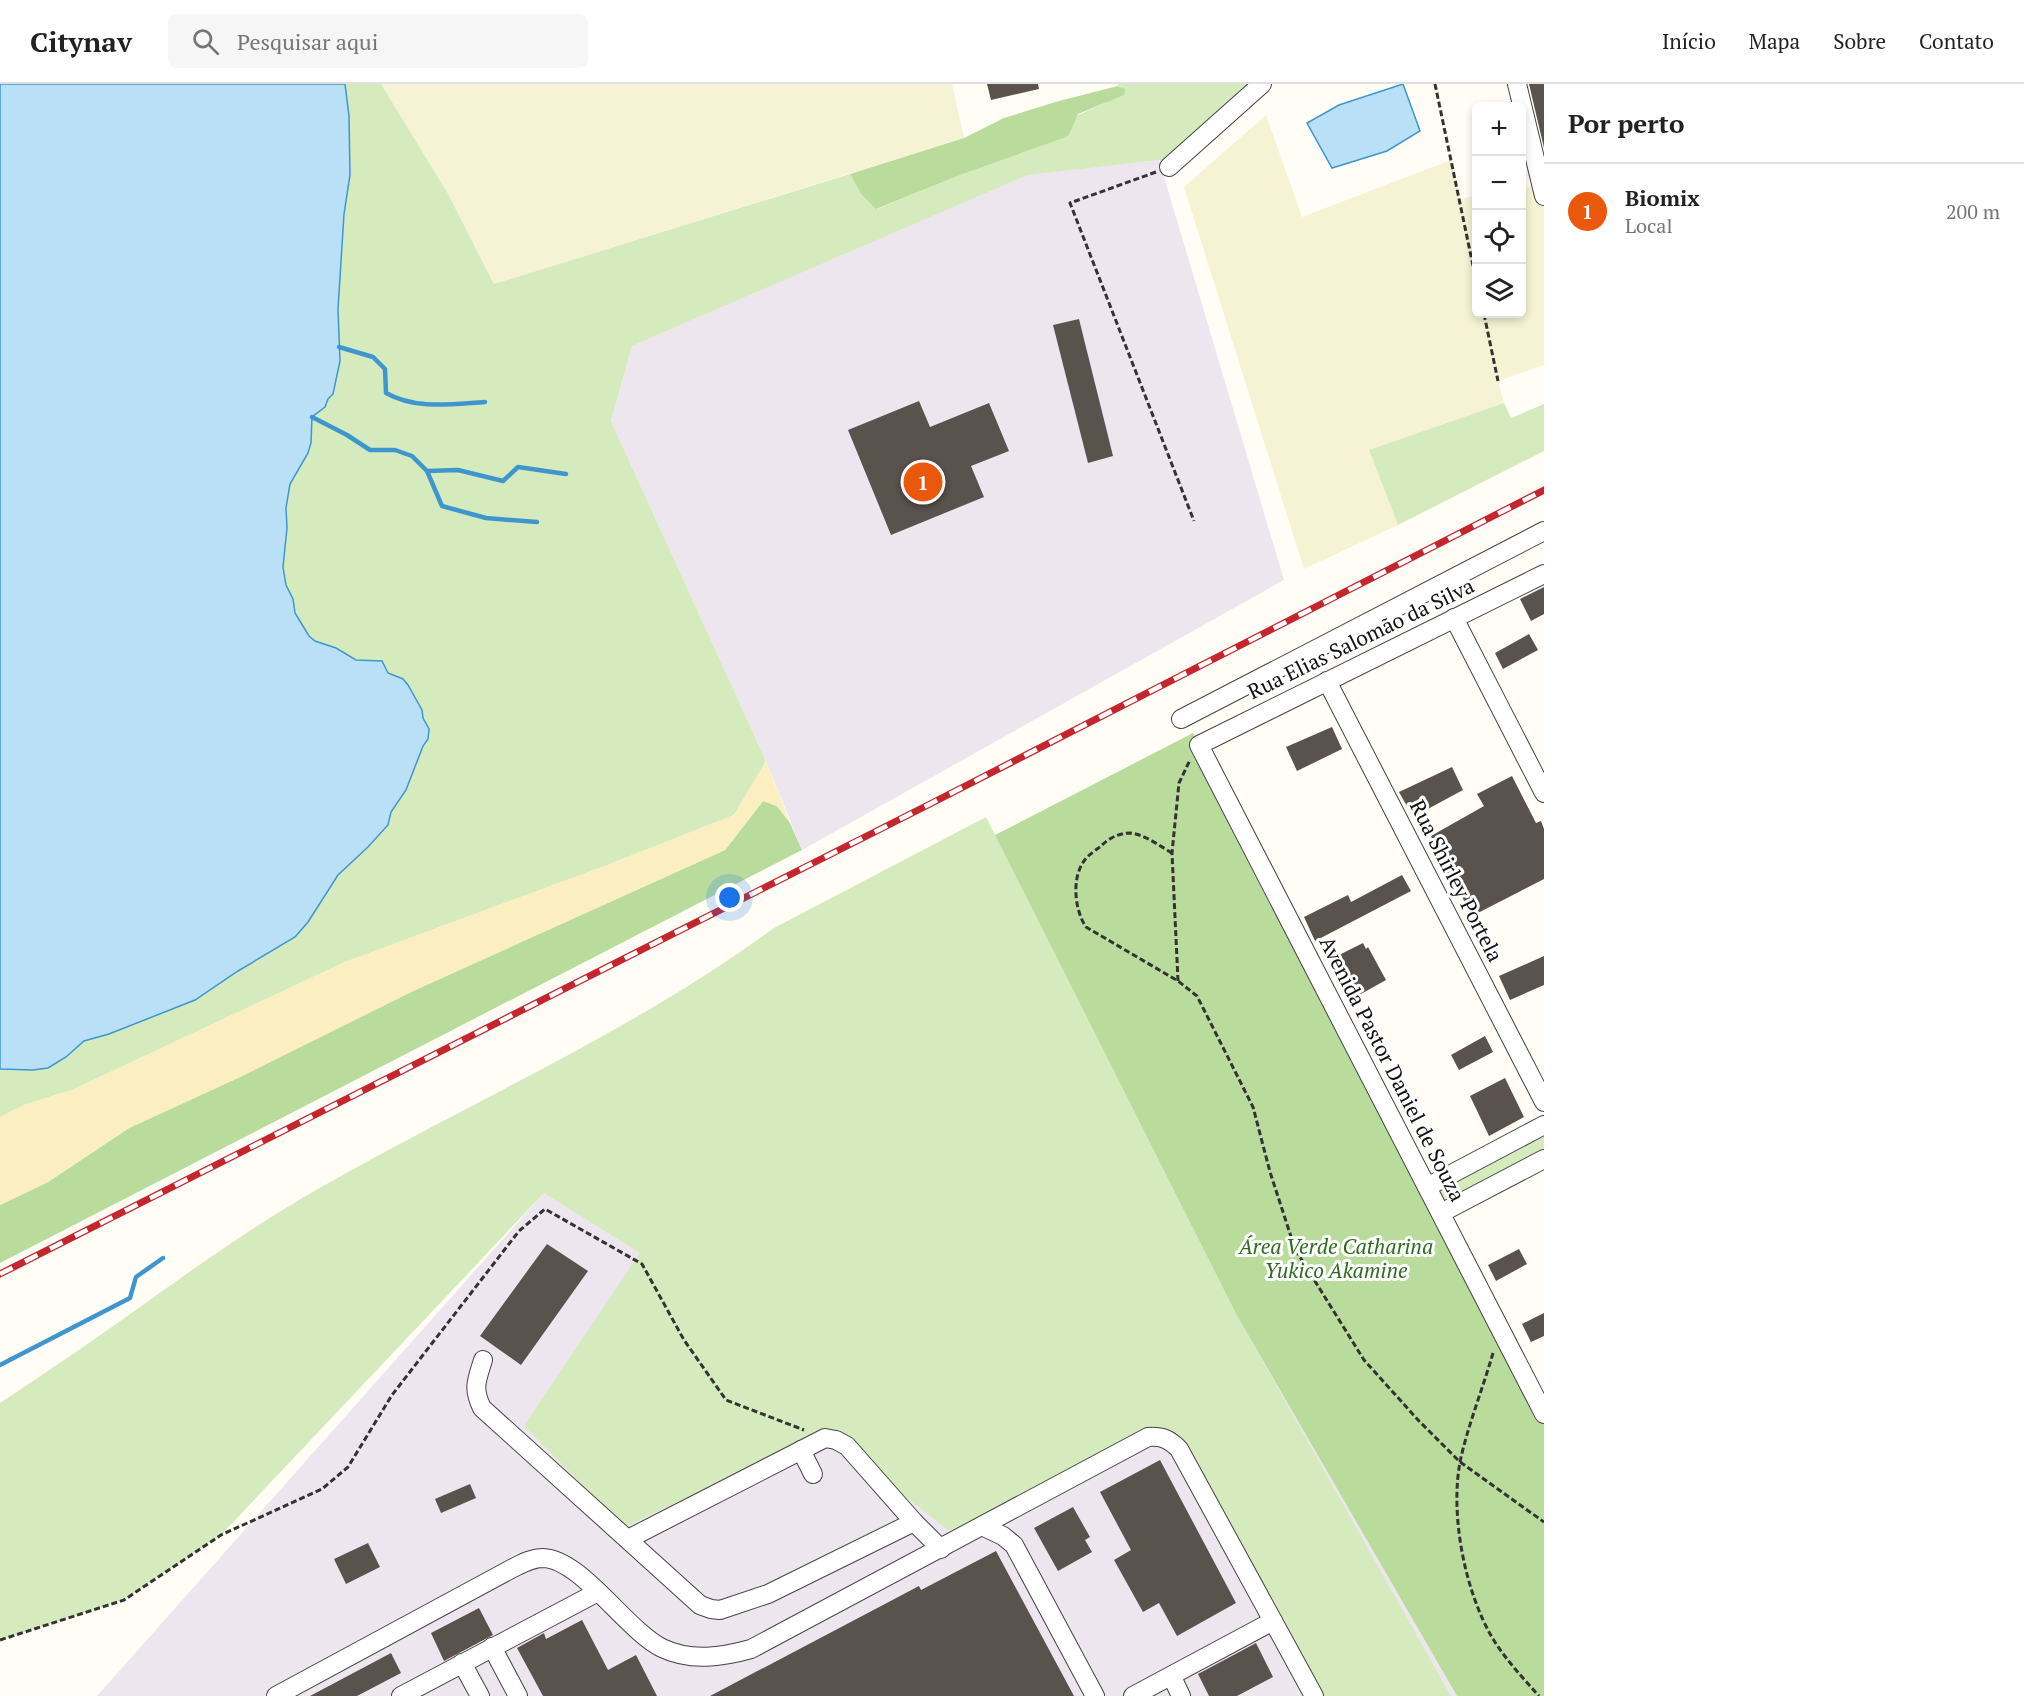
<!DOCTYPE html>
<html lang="pt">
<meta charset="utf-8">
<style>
body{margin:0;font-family:"PT Serif",serif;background:#f6f6f6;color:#222}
.controls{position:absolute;right:18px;top:18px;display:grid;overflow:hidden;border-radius:9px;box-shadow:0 3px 9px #0003}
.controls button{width:54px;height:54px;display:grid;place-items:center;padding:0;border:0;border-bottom:2px solid #e0e0e0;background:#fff;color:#222;font:30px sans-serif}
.you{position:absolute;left:730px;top:814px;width:21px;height:21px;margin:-15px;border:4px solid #fff;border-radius:50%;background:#1a73e8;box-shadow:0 0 0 9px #1a73e833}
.badge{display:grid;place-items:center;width:39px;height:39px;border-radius:50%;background:#ea580c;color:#fff;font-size:20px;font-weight:700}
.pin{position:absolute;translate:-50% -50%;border:3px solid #fff;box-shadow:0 2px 6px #0006}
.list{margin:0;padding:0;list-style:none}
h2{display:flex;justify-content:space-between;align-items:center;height:78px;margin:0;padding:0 24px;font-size:26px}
h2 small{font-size:20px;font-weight:400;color:#767676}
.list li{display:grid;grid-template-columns:39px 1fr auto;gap:18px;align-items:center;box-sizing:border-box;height:96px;padding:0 24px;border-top:2px solid #e0e0e0}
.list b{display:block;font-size:22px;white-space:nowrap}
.list p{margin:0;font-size:20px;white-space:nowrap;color:#767676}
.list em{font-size:20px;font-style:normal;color:#767676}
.icon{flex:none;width:33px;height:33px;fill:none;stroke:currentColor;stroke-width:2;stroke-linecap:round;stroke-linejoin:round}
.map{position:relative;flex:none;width:1544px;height:1612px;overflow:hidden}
header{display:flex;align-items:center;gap:36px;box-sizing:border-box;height:84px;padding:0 30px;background:#fff;border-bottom:2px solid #e0e0e0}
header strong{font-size:28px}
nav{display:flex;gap:33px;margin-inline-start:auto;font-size:21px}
.search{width:420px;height:54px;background:#f6f6f6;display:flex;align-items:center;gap:15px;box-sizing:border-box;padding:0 21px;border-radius:9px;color:#767676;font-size:22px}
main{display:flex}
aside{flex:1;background:#fff}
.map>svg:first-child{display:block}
.industrial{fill:#eee6ef}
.farmland{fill:#f6f3d4}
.green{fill:#d5ebbd}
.forest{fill:#b9dc9c}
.sand{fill:#fbeec1}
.water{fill:#b9e0f7;stroke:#3f96cf;stroke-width:1.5}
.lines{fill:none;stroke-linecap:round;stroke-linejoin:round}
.stream{stroke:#3f96cf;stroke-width:4.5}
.building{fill:#5a524d}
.minor-casing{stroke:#444;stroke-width:20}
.path{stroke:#333;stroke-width:3;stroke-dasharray:6 3;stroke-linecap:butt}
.minor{stroke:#fff;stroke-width:18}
.rail-casing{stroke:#c4262e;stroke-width:7}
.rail{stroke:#fff;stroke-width:4.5;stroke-dasharray:14;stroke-linecap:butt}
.labels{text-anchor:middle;stroke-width:6;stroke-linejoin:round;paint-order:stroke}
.street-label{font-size:21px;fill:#111;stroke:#fff}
.park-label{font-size:21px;font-style:italic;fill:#2f6b1f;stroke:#fff}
</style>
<header>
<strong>Citynav</strong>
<div class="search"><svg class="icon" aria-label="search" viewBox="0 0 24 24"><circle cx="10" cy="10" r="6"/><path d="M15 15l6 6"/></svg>Pesquisar aqui</div>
<nav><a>Início</a><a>Mapa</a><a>Sobre</a><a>Contato</a></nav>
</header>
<main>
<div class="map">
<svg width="1544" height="1612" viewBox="0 0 1544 1612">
<rect width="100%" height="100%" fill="#fffdf5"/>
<g class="industrial">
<polygon points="1159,76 1284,496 802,766 766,677 611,337 632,262 1027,90"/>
<polygon points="544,1109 1236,1230 1457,1612 97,1612"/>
</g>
<g class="farmland">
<polygon points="381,0 952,0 964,54 494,200 447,108"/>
<polygon points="1266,31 1302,133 1451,76 1459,115 1476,112 1476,230 1522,230 1522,104 1544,100 1544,281 1498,297 1504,319 1369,366 1398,441 1304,485 1184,103"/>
</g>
<g class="green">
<polygon points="345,0 381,0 447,108 494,200 850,90 861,110 877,125 963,90 1064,54 1069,51 1076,32 1105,19 1122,3 1118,2 1118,0 1262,0 1169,83 1159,76 1027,91 632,262 611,337 766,677 734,731 605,782 345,878 72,1006 24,1021 0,1033 0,985 33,986 48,984 66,973 84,957 109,950 195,916 238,887 295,853 323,816 338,791 368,764 388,741 391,728 406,706 423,662 429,652 429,645 423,634 420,621 408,601 388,589 385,582 377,576 356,576 336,564 315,557 309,552 295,529 293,515 286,501 283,483 287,444 286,424 290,401 308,369 312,346 312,333 325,323 340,277 338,225 344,130 350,91 349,32"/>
<polygon points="1504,319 1511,334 1544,320 1544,367 1398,441 1369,366"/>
<path d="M986,733L1236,1230L1451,1612H1314L1179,1365L1160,1352L982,1442L948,1446L915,1420L821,1353L624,1443L524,1342L640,1169L544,1109L221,1451L124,1516L0,1556V1319C47,1288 94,1256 140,1223C192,1186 243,1149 299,1116C456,1024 627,952 774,844Z"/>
<polygon points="1544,1041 1544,1075 1441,1129 1427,1103"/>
</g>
<g class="forest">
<polygon points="1118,2 1125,5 1124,11 1078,30 1069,51 1064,54 963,90 876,125 861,110 850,90 964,54 1004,34 1059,17"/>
<polygon points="1193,649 1544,1330 1544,1612 1457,1612 1236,1230 995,751"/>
<polygon points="763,717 777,722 790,739 802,766 0,1179 0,1121 48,1098 129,1044 240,993 413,907 725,766"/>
</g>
<polygon class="sand" points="766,677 790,739 777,722 763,717 725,766 413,907 240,993 129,1044 48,1098 0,1121 0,1033 24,1021 72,1006 345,878 605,782 734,731"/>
<g class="water">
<polygon points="0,0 345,0 349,32 350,91 344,130 338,225 340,277 333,310 328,315 325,323 312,333 311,359 308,369 290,400 286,424 287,444 283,483 286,501 293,515 295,529 309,552 315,557 336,564 356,576 382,577 388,589 403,595 408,601 422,626 423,634 429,645 428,655 423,662 406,706 391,728 388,741 368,763 338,791 308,838 295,853 238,887 195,916 109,950 84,957 66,973 48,984 33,986 0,985"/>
<polygon points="1403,0 1420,47 1387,67 1332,84 1307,39 1339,21"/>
</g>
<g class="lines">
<g class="stream">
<path d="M339,263L373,273L385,285L386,309C416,326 452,320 485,318"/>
<polyline points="312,333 347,351 370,366 395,366 412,372 427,387 458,386 503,397 518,383 566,390"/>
<polyline points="427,387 442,422 486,434 537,438"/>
<polyline points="0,1281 130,1214 136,1193 163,1174"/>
</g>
</g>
<g class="building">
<polygon points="987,0 1038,0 1039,5 991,16"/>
<polygon points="1529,0 1544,0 1544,64"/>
<polygon points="1079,235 1113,372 1088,379 1053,241"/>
<polygon points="919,317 930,343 989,319 1009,367 971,382 984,413 891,451 848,346"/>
<polygon points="1544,503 1544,530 1531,537 1520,515"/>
<polygon points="1529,550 1538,566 1503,585 1495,569"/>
<polygon points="1332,643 1342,665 1297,687 1286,663"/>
<polygon points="1452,683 1463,706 1413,733 1399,708"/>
<polygon points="1512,692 1536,739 1541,737 1544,745 1544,795 1472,832 1460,809 1459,810 1448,790 1447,790 1431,752 1484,722 1477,710"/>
<polygon points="1402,791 1411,807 1315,857 1304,833 1348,811 1351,818"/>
<polygon points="1363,859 1366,865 1368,863 1386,896 1352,915 1343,899 1347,897 1335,873"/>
<polygon points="1544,872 1544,901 1510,916 1499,892"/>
<polygon points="1485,952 1493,968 1459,986 1451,971"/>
<polygon points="1505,994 1524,1033 1489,1052 1470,1012"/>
<polygon points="547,1160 588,1187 521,1281 480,1252"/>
<polygon points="1519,1165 1527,1180 1496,1197 1488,1181"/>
<polygon points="1544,1229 1544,1252 1531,1258 1522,1240"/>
<polygon points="1160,1376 1236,1519 1177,1552 1159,1519 1143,1528 1114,1476 1131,1466 1100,1408"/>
<polygon points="470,1400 476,1414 441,1429 435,1415"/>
<polygon points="1073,1423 1090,1453 1085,1456 1092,1468 1058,1487 1034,1444"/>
<polygon points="368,1459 380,1483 346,1500 334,1475"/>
<polygon points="996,1467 1074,1612 710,1612 919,1502 921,1506"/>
<polygon points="479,1524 493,1551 444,1577 431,1549"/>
<polygon points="582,1536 608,1586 636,1571 657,1612 543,1612 517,1564 544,1549 546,1555"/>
<polygon points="1256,1559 1273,1593 1237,1612 1209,1612 1198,1590"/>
<polygon points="391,1569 401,1589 357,1612 310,1612"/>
</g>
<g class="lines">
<g class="minor-casing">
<g id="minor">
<polyline points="1517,0 1544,112"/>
<polyline points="1169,83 1262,0"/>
<polyline points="1544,490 1199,661 1544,1330"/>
<polyline points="1454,534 1544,709"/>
<polyline points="1327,597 1544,1018"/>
<polyline points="1181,635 1544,447"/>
<polyline points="1427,1103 1544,1041"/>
<polyline points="1441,1129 1544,1075"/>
<path d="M483,1276C477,1296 472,1304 482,1324L700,1521L711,1525L720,1526L768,1510L914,1438"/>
<polyline points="801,1366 813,1390"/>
<polyline points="982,1442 1003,1452 1014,1461 1095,1612"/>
<polyline points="628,1455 825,1354 836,1356 847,1362 914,1438 941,1465"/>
<polyline points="492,1563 518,1612"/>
<polyline points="462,1579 480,1612"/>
<polyline points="1172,1593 1181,1612"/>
<path d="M276,1612L513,1484C523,1479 532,1474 543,1474C581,1475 626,1546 662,1564C691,1578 722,1573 751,1565L1148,1353C1162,1352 1169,1355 1179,1365L1314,1612"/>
<polyline points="401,1612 598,1508"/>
<polyline points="1133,1612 1273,1537"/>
</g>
</g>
<g class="path">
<polyline points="1435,0 1476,196"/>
<polyline points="1156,88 1070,119 1194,437"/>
<polyline points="1484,230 1498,297"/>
<path d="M1172,769C1160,762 1144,750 1130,749C1119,749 1109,754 1101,762C1096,766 1088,771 1084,777C1071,795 1075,827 1086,843L1178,897L1197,912L1253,1023L1270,1088L1295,1165L1364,1276L1419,1337L1460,1378L1544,1438"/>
<polyline points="1178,897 1172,769 1179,699 1190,676"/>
<path d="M1493,1269C1483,1304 1467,1344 1460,1378C1450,1432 1465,1508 1493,1555C1506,1576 1523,1594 1539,1612"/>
<polyline points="0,1556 124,1516 221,1451 322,1405 348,1383 392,1311 519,1147 545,1125 642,1180 684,1256 726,1316 804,1346"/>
</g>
<use href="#minor" class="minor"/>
<g class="rail-casing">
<polyline id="rail" points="0,1190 930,720 1544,406"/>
</g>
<use href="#rail" class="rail"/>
</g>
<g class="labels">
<g class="street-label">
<text transform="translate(1361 555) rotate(-26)" y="7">Rua Elias Salomão da Silva</text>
<text transform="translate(1456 797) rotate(63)" y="7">Rua Shirley Portela</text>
<text transform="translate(1392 985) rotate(63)" y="7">Avenida Pastor Daniel de Souza</text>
</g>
<g class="park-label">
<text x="1336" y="1170">Área Verde Catharina<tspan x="1336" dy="24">Yukico Akamine</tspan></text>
</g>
</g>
</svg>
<div class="controls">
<button>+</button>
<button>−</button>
<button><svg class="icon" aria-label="locate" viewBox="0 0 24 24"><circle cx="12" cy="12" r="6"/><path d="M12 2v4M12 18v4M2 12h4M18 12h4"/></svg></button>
<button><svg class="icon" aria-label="layers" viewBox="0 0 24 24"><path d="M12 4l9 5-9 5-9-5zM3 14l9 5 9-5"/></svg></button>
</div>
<div class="you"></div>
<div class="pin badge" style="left:923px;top:398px">1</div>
</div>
<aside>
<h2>Por perto<small></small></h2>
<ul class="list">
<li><span class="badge">1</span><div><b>Biomix</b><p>Local</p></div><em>200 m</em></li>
</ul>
</aside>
</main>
